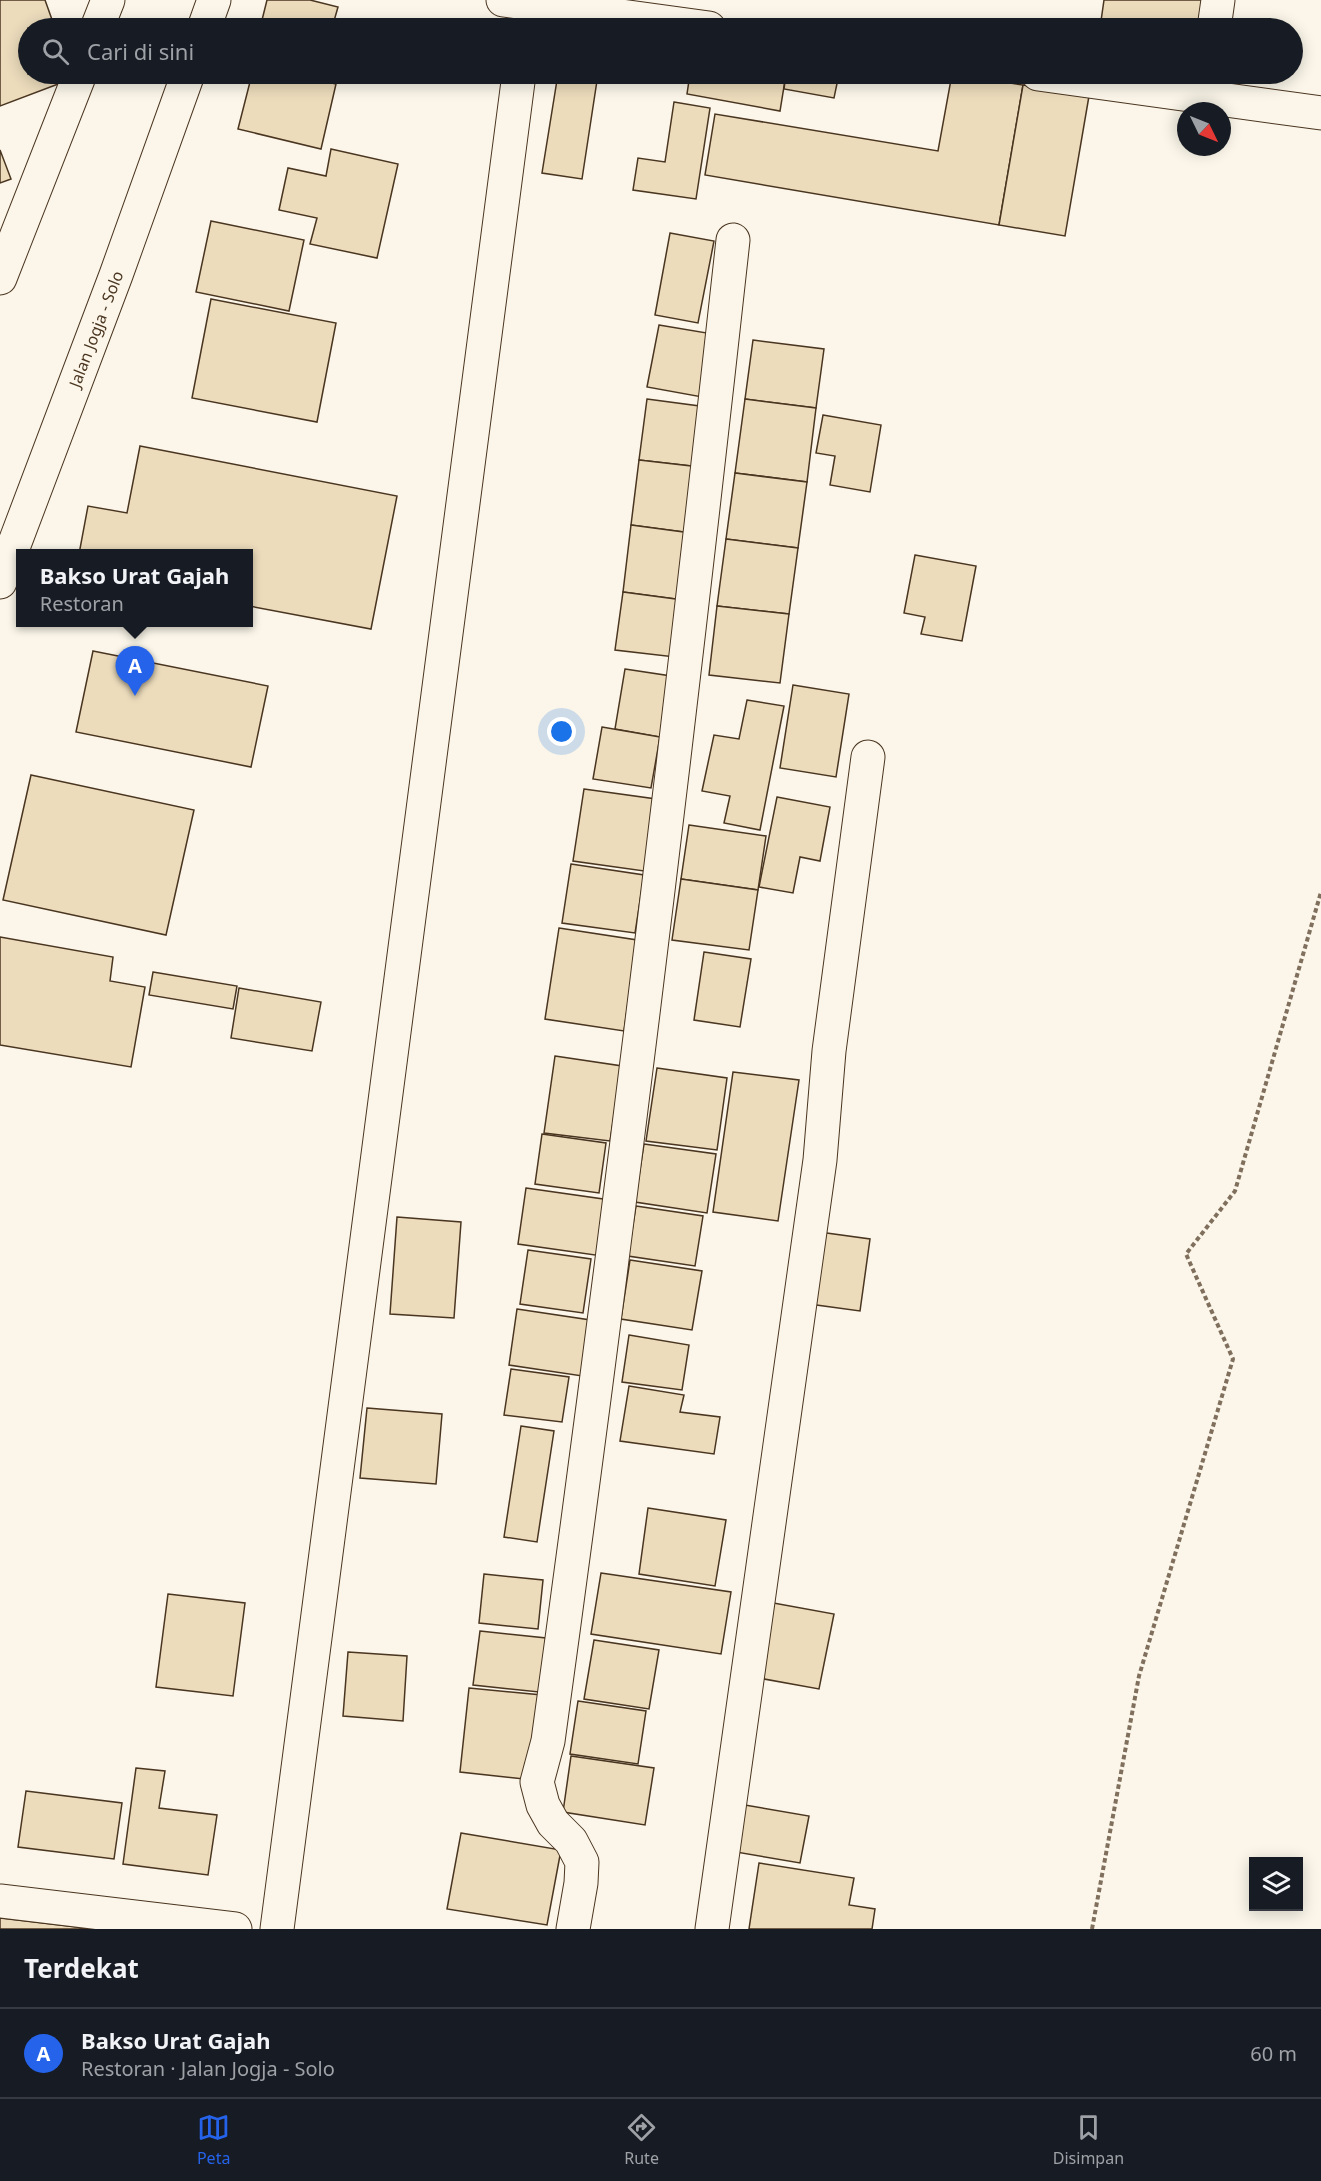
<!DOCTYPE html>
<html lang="id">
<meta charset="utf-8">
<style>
body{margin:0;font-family:"Noto Sans",sans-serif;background:#20242c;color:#f1f3f6}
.controls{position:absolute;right:18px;bottom:18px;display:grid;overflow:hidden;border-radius:0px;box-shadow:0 3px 15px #0003}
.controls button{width:54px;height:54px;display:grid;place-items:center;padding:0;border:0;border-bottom:2px solid #363941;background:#171b24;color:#f1f3f6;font:30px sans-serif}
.compass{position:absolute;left:1177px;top:102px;width:54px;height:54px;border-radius:50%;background:#171b24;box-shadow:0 3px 15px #0003;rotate:133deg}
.you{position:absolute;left:562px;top:732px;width:21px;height:21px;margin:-15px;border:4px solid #fff;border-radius:50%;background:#1a73e8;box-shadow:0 0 0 9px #1a73e833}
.badge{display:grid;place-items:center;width:39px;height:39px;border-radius:50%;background:#2563eb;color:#fff;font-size:20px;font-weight:700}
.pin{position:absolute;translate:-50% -50px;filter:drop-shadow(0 2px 3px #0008)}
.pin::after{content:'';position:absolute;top:32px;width:21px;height:18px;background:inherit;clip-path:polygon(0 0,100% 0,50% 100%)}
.popup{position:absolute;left:16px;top:549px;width:237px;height:78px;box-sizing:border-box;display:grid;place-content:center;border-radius:0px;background:#171b24;filter:drop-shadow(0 2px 4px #0005);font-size:20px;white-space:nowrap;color:#9ea1a6}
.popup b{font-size:22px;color:#f1f3f6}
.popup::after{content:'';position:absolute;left:50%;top:100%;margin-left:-12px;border:12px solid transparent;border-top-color:#171b24}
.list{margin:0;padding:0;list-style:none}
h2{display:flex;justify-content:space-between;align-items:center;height:78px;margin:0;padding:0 24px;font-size:26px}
h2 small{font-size:20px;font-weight:400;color:#9ea1a6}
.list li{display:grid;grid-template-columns:39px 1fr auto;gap:18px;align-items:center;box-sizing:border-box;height:90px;padding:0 24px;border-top:2px solid #363941}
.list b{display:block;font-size:22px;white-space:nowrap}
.list p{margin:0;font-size:20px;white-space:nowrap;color:#9ea1a6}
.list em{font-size:20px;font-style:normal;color:#9ea1a6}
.icon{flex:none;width:33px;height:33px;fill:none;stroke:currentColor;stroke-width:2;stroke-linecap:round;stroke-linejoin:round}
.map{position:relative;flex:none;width:1321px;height:1929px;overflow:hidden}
.search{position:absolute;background:#171b24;box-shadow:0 3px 15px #0003;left:18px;right:18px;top:18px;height:66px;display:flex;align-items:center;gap:15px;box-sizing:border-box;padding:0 21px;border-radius:33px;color:#9ea1a6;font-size:22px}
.sheet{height:168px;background:#171b24}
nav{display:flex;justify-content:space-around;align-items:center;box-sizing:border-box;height:84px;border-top:2px solid #363941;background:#171b24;font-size:16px;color:#9ea1a6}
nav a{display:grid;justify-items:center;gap:3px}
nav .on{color:#2563eb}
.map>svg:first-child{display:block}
.building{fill:#ecdcbc;stroke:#4a3520;stroke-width:1.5}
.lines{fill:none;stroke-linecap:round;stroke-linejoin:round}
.minor-casing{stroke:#4a3520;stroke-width:35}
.highway-casing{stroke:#4a3520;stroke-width:35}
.path{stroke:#7f6f5c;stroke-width:4;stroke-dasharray:4.5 3;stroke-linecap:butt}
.minor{stroke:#fbf6e9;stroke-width:33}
.highway{stroke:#fbf6e9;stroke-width:33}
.labels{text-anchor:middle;stroke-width:4.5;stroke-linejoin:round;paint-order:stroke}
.street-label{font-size:16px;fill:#4a3520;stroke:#fbf6e9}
</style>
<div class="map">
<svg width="1321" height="1929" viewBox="0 0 1321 1929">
<rect width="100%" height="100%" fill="#fbf6e9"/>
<g class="building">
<polygon points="0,0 45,0 55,28 28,28 28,74 72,74 74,78 0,106"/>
<polygon points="267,0 310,0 338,7 332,28 260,28"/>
<polygon points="1104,0 1212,0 1208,28 1100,28"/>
<polygon points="566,20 605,28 565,28"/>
<polygon points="252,74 293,74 336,84 321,149 238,129"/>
<polygon points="558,74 598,74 582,179 542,173"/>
<polygon points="690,74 786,74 780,111 687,94"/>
<polygon points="786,74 839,74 834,98 784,89"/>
<polygon points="952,74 1023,85 999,225 705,175 715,114 938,151"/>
<polygon points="1023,85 1089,96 1065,236 999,225"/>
<polygon points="674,102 710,108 696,199 633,190 638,158 665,162"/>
<polygon points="331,149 398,164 377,258 310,244 317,218 279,210 288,168 326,176"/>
<polygon points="0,150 11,179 0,183"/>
<polygon points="211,221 304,240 289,311 196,292"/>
<polygon points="670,233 714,241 698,323 655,315"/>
<polygon points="211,299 336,323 317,422 192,398"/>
<polygon points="659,325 713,334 702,397 647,387"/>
<polygon points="753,340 824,349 816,408 745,399"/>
<polygon points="647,399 707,407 700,467 639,460"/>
<polygon points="745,399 816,408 807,482 735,473"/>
<polygon points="823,415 881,425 870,492 830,485 835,456 816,453"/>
<polygon points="140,446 397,496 371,629 249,606 249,554 79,554 88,506 127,513"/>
<polygon points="639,460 700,467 691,533 631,525"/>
<polygon points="735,473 807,482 798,548 726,539"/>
<polygon points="631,525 691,533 683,600 623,592"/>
<polygon points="726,539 798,548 789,614 717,606"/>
<polygon points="915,555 976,566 962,641 921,634 925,617 904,613"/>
<polygon points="623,592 683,600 675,657 615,650"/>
<polygon points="717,606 789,614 780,683 709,675"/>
<polygon points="93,651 268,686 251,767 76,732"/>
<polygon points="625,669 671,676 660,737 615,729"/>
<polygon points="793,685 849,694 836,777 780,768"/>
<polygon points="747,700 784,706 760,830 724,823 730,796 702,791 714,735 739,739"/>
<polygon points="602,727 660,737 651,788 593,779"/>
<polygon points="31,775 194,810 166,935 3,900"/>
<polygon points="584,789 656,799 644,871 573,861"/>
<polygon points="777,797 830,807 820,861 800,857 793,893 759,887"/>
<polygon points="689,825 766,836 758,890 681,879"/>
<polygon points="571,864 644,875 635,933 562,923"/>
<polygon points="681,879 758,890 749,950 672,940"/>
<polygon points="559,928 637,940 624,1031 545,1019"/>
<polygon points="0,937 113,957 110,981 145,987 131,1067 0,1045"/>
<polygon points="704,952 751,959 740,1027 694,1020"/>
<polygon points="153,972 237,986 233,1009 149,995"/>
<polygon points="239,988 321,1002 312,1051 231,1038"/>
<polygon points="555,1056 622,1066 610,1141 544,1133"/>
<polygon points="657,1068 727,1078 717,1150 646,1141"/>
<polygon points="733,1072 799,1080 778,1221 713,1212"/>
<polygon points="542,1134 606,1143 599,1193 535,1184"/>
<polygon points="644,1144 716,1154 707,1213 635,1202"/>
<polygon points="526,1188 610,1200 602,1256 518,1244"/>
<polygon points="636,1206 703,1216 695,1266 628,1256"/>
<polygon points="397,1217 461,1222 454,1318 390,1314"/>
<polygon points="812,1231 870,1239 860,1311 802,1303"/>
<polygon points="528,1250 591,1259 583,1313 520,1304"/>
<polygon points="630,1260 702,1271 692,1330 621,1319"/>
<polygon points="517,1309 597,1321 589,1377 509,1365"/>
<polygon points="629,1335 689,1345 682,1390 622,1382"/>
<polygon points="511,1369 569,1377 562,1422 504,1415"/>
<polygon points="629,1386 684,1395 680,1412 720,1417 714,1454 620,1441"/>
<polygon points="367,1408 442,1414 436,1484 360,1478"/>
<polygon points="521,1426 554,1431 537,1542 504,1537"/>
<polygon points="648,1508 726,1520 715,1586 639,1574"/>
<polygon points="601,1573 731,1592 721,1654 591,1634"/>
<polygon points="484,1574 543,1580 538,1629 479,1623"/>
<polygon points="168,1594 245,1603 233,1696 156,1687"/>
<polygon points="768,1602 834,1614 819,1689 753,1677"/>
<polygon points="480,1631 546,1638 539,1692 473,1685"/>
<polygon points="594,1640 659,1650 649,1709 584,1699"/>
<polygon points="348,1652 407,1656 403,1721 343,1716"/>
<polygon points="469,1688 542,1695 533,1780 460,1772"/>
<polygon points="578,1701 646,1711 638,1764 570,1754"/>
<polygon points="571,1756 654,1768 645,1825 563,1812"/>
<polygon points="136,1768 165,1771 159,1808 217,1815 208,1875 123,1864"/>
<polygon points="26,1791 122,1803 114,1859 18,1847"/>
<polygon points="739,1804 809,1816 800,1863 730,1851"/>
<polygon points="461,1833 561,1850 547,1925 447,1909"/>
<polygon points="759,1863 854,1878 849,1905 875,1909 872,1929 749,1929"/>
<polygon points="0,1918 93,1929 0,1929"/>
</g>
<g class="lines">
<g class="minor-casing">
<g id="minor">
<polyline points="503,0 709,28"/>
<polyline points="1214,28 1218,0"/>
<polyline points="1038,74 1321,113"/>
<polyline points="0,1901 235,1929"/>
<polyline points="277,1929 519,74"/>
<path d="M573,1929L581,1883L582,1862L571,1841L553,1823L543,1805L537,1782L548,1741C617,1241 678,741 733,240"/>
<polyline points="712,1929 820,1160 829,1051 868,757"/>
</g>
</g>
<g class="highway-casing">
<g id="highway">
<polyline points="97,28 108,0"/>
<polyline points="204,28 214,0"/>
<polyline points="0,278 80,74"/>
<polyline points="0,582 116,275 188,74"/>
</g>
</g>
<polyline class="path" points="1092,1929 1139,1676 1233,1359 1186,1254 1235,1191 1321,892"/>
<use href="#minor" class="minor"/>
<use href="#highway" class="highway"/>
</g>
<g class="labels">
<g class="street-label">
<text transform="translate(96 329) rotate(-69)" y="6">Jalan Jogja - Solo</text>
</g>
</g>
</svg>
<div class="controls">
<button><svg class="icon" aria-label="layers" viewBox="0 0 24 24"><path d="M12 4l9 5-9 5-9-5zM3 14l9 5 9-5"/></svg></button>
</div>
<svg class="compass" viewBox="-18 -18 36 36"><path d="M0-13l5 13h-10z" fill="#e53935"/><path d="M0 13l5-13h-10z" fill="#9ea1a6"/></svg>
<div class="you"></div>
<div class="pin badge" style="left:135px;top:696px">A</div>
<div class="popup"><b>Bakso Urat Gajah</b>Restoran</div>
<div class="search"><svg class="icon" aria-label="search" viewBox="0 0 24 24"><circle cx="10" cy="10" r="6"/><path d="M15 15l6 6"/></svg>Cari di sini</div>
</div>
<section class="sheet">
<h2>Terdekat<small></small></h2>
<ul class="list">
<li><span class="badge">A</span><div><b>Bakso Urat Gajah</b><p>Restoran · Jalan Jogja - Solo</p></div><em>60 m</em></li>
</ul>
</section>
<nav>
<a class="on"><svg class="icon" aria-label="map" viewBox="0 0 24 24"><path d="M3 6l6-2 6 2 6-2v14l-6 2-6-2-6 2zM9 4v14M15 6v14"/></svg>Peta</a>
<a><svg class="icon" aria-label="directions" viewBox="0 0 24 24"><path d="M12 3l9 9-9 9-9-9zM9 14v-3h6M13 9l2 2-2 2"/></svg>Rute</a>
<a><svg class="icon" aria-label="saved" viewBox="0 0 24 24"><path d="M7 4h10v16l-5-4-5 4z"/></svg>Disimpan</a>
</nav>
